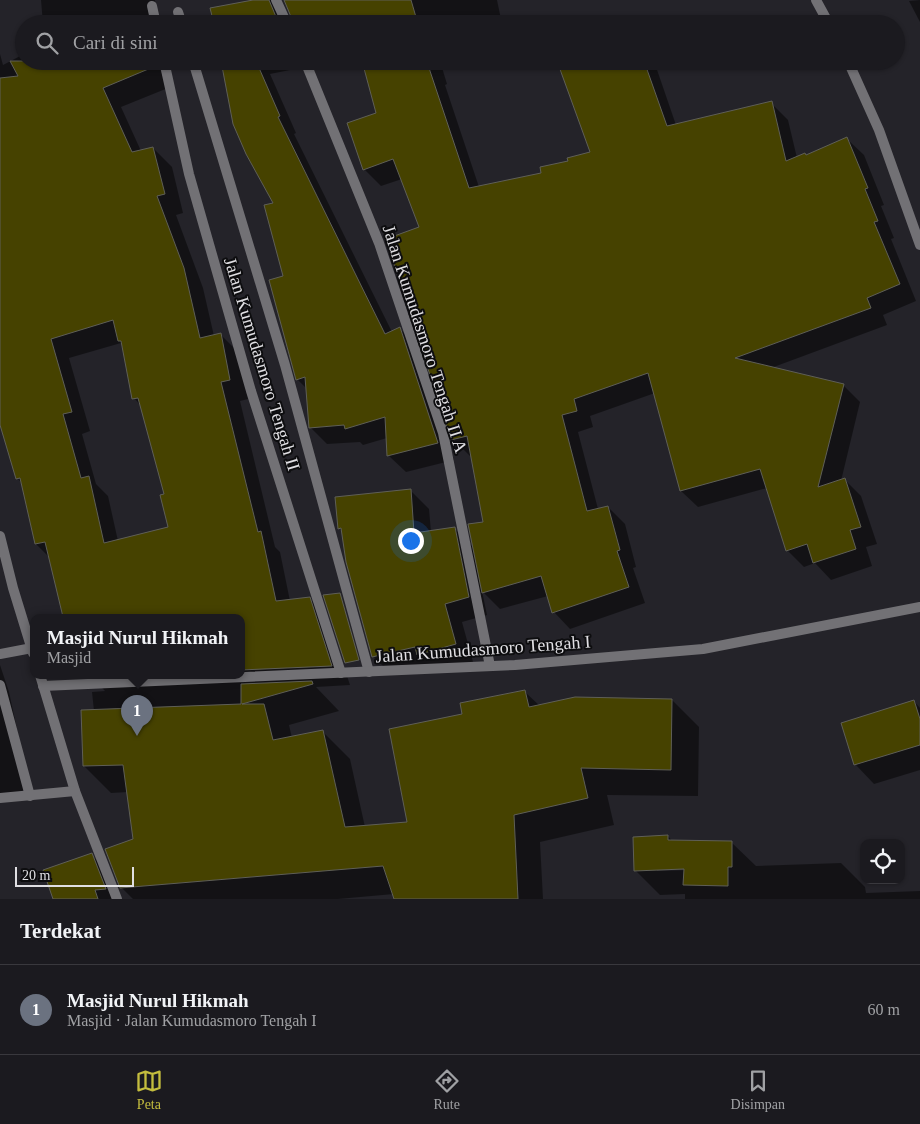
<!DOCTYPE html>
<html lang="id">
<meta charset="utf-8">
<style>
body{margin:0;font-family:"Times New Roman",serif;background:#28272c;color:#f1f3f6}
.controls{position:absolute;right:15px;bottom:15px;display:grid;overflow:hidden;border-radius:10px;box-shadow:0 1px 4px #0004}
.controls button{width:45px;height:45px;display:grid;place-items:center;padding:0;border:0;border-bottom:1px solid #39383d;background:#1b1a1f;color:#f1f3f6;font:25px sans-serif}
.scale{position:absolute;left:15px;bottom:12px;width:119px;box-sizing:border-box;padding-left:5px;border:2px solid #e0dfe3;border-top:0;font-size:14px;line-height:18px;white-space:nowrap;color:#e0dfe3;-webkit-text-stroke:4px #0d0d0f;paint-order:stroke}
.you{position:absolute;left:410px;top:540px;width:18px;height:18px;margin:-12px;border:4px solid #fff;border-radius:50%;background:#1a73e8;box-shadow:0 0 0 8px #1a73e833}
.badge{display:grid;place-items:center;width:32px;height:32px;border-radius:50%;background:#c4bd3e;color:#fff;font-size:16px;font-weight:700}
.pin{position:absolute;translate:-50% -41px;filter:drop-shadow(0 1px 2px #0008)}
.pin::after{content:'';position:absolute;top:26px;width:18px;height:15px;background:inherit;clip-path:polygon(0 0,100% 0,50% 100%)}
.popup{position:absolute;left:30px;top:614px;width:215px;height:65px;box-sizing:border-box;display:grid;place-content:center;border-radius:10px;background:#1b1a1f;filter:drop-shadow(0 1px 4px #0005);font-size:16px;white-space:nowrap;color:#a0a1a4}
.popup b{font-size:19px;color:#f1f3f6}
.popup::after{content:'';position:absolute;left:50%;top:100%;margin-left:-10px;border:10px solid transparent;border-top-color:#1b1a1f}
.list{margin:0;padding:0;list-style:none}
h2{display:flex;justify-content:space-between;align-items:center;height:65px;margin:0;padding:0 20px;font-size:21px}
h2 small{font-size:16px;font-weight:400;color:#a0a1a4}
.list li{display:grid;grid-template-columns:32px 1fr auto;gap:15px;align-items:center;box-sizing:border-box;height:90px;padding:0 20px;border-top:1px solid #39383d}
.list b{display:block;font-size:19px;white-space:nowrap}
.list p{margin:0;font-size:16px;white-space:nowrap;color:#a0a1a4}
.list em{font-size:16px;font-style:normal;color:#a0a1a4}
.icon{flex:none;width:28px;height:28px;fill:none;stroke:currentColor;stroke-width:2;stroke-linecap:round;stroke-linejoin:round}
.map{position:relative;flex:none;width:920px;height:899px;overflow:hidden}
.search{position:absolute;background:#1b1a1f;box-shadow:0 1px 4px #0004;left:15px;right:15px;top:15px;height:55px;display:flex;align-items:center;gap:12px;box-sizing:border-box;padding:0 18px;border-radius:28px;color:#a0a1a4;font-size:19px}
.sheet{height:155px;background:#1b1a1f}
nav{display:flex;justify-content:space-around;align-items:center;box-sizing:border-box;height:70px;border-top:1px solid #39383d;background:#1b1a1f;font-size:14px;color:#a0a1a4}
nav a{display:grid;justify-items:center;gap:2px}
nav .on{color:#c4bd3e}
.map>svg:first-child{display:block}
.shadow{fill:#0007;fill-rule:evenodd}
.building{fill:#464200;stroke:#5f5f57;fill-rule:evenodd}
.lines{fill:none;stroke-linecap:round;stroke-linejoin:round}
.street{stroke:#727175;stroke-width:10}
.labels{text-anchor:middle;stroke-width:4;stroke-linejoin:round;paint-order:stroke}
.street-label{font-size:18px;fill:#e0dfe3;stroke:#0d0d0f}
</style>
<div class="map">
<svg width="920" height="899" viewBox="0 0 920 899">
<rect width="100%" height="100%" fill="#242329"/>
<g class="shadow">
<polygon points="41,0 155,0 157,20 141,22 142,24 43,24"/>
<polygon points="259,0 272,0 288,24 215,24"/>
<polygon points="284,0 497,0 502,24 294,24"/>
<polygon points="920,0 920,22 909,1"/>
<path d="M0,54L3,65L24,54V61H157L168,88L121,107L141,151L153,148L172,167L183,213L176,215L203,288L214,336L221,335L240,354L248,399L240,401L275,547L280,552L290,601L309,598L328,618L350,685L316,687L339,711L289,725L292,738L323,732L350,759L365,827L409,823L463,715L525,692L540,706L672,700L699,727L698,796L607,795L614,825L540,842L543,899H396L394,894L338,899H133L121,887L135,840L128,792L111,793L84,766L94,711L92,692L105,691L90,675H241V617H73L62,606L51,559L36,544L23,484L17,478L0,421ZM121,343L134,398L142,407L165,494L170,528L118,541L108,496L96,484L82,434L90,431L69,358Z"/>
<polygon points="222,61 292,61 288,62 290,70 270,74 296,133 294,134 392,332 400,329 417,346 454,460 406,472 389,456 387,438 363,445 360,442 327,444 310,427 307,389 297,379 275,204"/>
<polygon points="363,61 440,61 447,84 445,85 479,187 543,174 591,153 569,61 654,61 676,125 771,103 788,120 797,158 806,156 847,139 864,155 884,205 881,206 894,238 891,239 916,301 883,315 887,325 771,368 843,385 860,402 841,481 844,479 861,496 877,544 866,547 872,566 831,580 815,563 804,567 787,550 767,488 698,507 681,491 655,393 590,416 593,427 578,432 598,509 608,507 625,524 636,567 633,568 645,603 570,629 554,612 548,596 500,609 482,591 487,615 462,622 473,662 392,675 373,656 343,532 339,528 411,491 429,509 431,532 454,528 474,548 484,523 472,456 470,456 453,439 420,228 402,179 381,186 364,169 378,114"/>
<polygon points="0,665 9,692 31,794 0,801"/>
<polygon points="914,701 920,708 920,770 874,784 855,764"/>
<path d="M668,836L673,842H731L756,866L841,863L865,887L866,893L920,891V899H685V894L660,895L635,870ZM690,868V870L657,871V869Z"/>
<polygon points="91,855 111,874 121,899 54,899"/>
</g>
<g class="building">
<polygon points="253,0 269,0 279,24 214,24 210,8"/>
<polygon points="284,0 411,0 418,24 294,24"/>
<path d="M10,61H157L158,65L103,88L132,152L153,147L165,194L157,196L184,268L200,338L221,333L230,380L221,382L258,532L261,531L276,601L310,597L332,666L241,670V617H63L45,542L35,544L20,478L16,479L0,425V78L18,76ZM113,320L118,341H121L132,399L138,398L164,494L160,495L168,527L104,543L89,476L81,478L63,414L72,412L51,339Z"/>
<polygon points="221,61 256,61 280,116 278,117 385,334 400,327 438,443 387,456 385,417 345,429 344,425 309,428 305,377 296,380 269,280 283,276 264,205 273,203 246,154 233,124"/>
<polygon points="362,61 429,61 431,68 429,68 469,188 541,173 540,167 568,161 567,158 590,152 557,61 644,61 667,126 772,101 786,161 805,153 806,155 847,137 868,188 865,189 878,221 874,222 900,284 867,298 871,308 735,358 844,384 818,487 845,478 861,527 850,530 856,549 813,563 807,544 786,551 760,469 680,491 648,373 574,399 577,411 562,415 587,511 608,506 620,550 617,551 629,587 552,613 541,576 482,593 468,524 483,522 467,436 451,440 386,239 419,227 393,159 363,170 347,123 376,113"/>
<polygon points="411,489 414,533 455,527 469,597 445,604 456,644 417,655 415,647 372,657 346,562 341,528 338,529 335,497"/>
<polygon points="340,593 359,660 345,663 323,595"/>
<polygon points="312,681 313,684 242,704 264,704 273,740 323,730 345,827 407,822 389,729 462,714 460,703 525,690 529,707 575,697 672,699 671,770 581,768 588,798 514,815 518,899 394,899 383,866 120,888 105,849 133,839 123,765 83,766 81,710 241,704 241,684"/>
<polygon points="914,700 920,719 920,745 854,765 841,723"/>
<polygon points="668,835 668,840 732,841 732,867 728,867 728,886 683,885 684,869 634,871 633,837"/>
<polygon points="92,853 106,889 95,890 98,899 53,899 43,870"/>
</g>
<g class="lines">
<g class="street">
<polyline points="276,0 287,24"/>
<polyline points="816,0 829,24"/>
<polyline points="152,6 156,24"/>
<polyline points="178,12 182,24"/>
<polyline points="164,61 189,174 251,391 341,673"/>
<polyline points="193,61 285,365 369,672"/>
<polyline points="305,61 379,243 443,433 490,666"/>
<polyline points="848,61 879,130 920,245"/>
<polyline points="0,536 13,588 33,653"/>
<polyline points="0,654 32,648"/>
<polyline points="40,675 75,791 117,899"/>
<polyline points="0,685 30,796"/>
<polyline points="43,686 515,665 703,649 920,607"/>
<polyline points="0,798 75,791"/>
</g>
</g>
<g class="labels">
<g class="street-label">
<text transform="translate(425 339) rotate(72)" y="6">Jalan Kumudasmoro Tengah II A</text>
<text transform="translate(262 364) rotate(73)" y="6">Jalan Kumudasmoro Tengah II</text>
<text transform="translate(483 649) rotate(-4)" y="6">Jalan Kumudasmoro Tengah I</text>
</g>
</g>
</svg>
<div class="controls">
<button><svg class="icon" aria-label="locate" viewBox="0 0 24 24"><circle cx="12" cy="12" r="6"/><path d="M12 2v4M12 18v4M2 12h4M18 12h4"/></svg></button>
</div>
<div class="scale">20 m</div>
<div class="you"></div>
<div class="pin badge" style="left:137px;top:736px;background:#6b7280">1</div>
<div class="popup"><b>Masjid Nurul Hikmah</b>Masjid</div>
<div class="search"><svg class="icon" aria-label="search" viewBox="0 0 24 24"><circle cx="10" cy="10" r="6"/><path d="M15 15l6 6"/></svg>Cari di sini</div>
</div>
<section class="sheet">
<h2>Terdekat<small></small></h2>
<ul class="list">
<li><span class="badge" style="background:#6b7280">1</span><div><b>Masjid Nurul Hikmah</b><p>Masjid · Jalan Kumudasmoro Tengah I</p></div><em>60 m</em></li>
</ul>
</section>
<nav>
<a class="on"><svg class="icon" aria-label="map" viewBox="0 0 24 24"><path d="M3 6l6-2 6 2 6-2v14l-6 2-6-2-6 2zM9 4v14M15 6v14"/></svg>Peta</a>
<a><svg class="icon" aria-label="directions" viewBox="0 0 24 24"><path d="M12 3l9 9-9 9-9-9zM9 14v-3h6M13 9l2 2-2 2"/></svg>Rute</a>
<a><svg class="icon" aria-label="saved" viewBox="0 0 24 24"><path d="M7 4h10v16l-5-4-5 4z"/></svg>Disimpan</a>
</nav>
